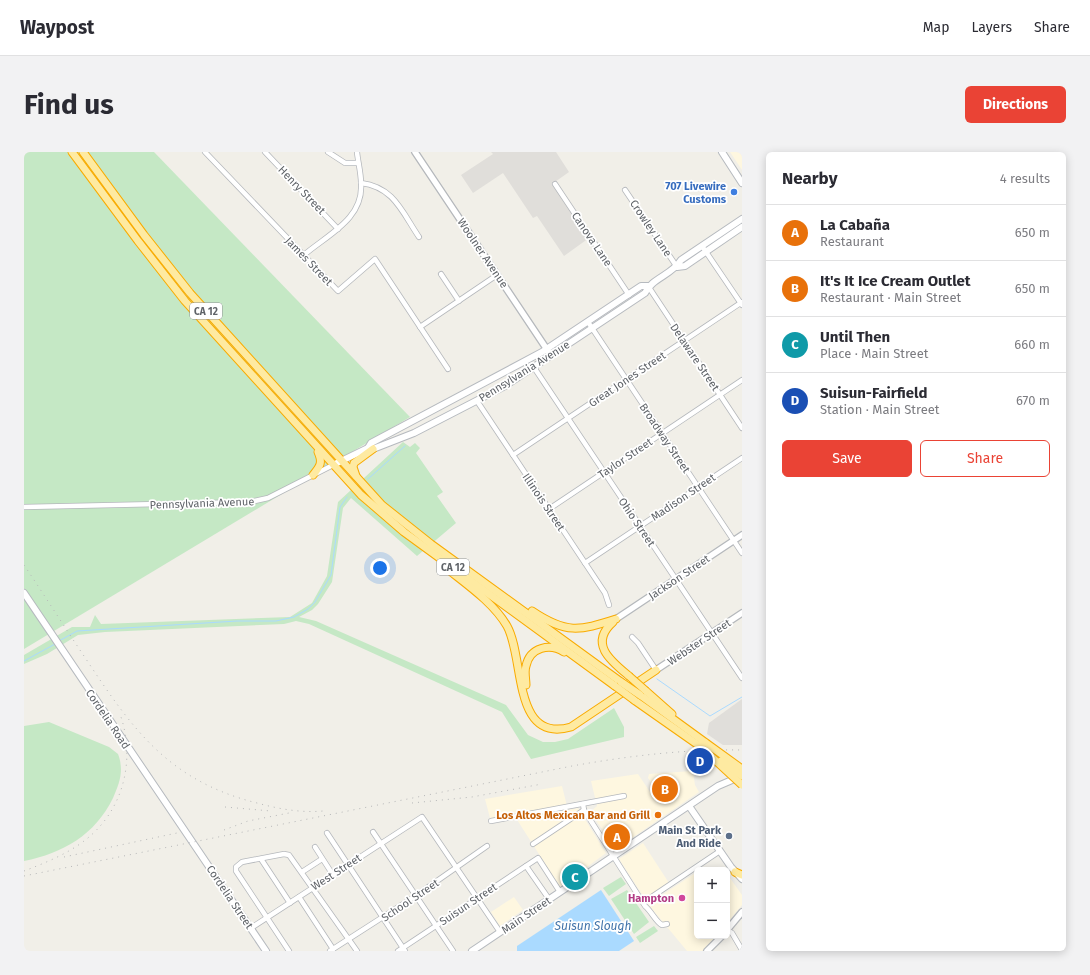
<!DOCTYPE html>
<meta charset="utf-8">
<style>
body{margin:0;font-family:"Fira Sans",sans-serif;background:#f2f2f3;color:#2b2b33}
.controls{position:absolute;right:12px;bottom:12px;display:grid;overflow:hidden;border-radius:6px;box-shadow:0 2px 10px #0003}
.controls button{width:36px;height:36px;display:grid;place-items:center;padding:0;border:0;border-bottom:1px solid #e1e1e2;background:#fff;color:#2b2b33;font:20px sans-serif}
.you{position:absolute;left:356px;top:416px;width:14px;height:14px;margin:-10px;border:3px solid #fff;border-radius:50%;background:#1a73e8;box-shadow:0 0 0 6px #1a73e833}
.badge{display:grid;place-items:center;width:26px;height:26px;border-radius:50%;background:#ea4335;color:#fff;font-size:13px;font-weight:700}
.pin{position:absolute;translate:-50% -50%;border:2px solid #fff;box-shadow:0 1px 4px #0006}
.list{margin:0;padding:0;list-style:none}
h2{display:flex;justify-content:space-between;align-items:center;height:52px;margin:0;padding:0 16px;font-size:17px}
h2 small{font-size:13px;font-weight:400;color:#7c7c81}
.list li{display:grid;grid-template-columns:26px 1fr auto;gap:12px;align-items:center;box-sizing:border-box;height:56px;padding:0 16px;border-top:1px solid #e1e1e2}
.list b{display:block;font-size:15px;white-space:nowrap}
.list p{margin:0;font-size:13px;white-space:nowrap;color:#7c7c81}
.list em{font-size:13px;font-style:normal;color:#7c7c81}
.actions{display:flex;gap:8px;padding:12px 16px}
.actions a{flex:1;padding:9px 0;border:1px solid #ea4335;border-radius:6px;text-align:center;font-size:14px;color:#ea4335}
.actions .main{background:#ea4335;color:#fff}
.map{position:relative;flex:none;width:718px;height:799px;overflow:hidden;border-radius:6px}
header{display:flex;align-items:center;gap:24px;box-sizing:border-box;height:56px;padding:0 20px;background:#fff;border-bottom:1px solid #e1e1e2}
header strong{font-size:19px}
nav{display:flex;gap:22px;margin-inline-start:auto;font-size:14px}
.intro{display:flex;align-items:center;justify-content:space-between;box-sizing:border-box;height:96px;padding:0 24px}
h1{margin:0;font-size:28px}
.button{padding:10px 18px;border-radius:6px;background:#ea4335;color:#fff;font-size:14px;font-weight:700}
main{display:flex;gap:24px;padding:0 24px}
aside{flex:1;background:#fff;border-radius:6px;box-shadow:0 2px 10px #0003}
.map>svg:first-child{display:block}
.commercial{fill:#fef7e0}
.industrial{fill:#e0deda}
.green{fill:#c5e8c5}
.water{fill:#aadaff}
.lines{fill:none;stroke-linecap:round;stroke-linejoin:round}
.stream{stroke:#aadaff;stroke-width:1}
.minor-casing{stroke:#b5b8bc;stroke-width:6}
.tertiary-casing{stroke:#b5b8bc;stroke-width:8}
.secondary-casing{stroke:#b6babf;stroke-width:8}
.trunk-casing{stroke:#f9ab00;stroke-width:9}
.minor{stroke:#fff;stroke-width:4.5}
.tertiary{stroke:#fff;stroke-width:5.5}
.secondary{stroke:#fff;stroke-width:6}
.trunk{stroke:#feeaa1;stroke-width:7}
.rail{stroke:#b6b7b8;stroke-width:1;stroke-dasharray:1 5;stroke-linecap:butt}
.trunk-bridge-casing{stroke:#f9ab00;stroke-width:9;stroke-linecap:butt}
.trunk-bridge{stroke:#feeaa1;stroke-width:7}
.shop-dot{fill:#3f7fe0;stroke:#fff;stroke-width:1.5}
.food-dot{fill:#e8710a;stroke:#fff;stroke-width:1.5}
.service-dot{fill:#5c6f8a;stroke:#fff;stroke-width:1.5}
.hotel-dot{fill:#d1479c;stroke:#fff;stroke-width:1.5}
.labels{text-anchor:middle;stroke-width:3.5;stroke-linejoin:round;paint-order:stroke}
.shield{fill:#fff;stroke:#8f9295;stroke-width:1}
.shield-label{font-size:10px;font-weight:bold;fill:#5f6368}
.shop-label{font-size:11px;font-weight:bold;fill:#366cbe;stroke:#fff;text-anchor:end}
.street-label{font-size:11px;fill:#5f6368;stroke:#fff}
.food-label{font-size:11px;font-weight:bold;fill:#c56008;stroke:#fff;text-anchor:end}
.service-label{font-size:11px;font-weight:bold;fill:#4e5e75;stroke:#fff;text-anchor:end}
.hotel-label{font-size:11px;font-weight:bold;fill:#b23c85;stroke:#fff;text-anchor:end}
.water-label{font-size:12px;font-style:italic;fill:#4174aa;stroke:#fff}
</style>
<header>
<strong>Waypost</strong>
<nav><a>Map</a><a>Layers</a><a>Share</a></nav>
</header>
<div class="intro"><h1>Find us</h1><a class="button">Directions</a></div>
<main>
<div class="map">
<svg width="718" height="799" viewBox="0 0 718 799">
<rect width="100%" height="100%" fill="#f1efe8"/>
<g class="commercial">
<polygon points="706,0 718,0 718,18"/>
<polygon points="668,619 669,620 671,633 675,640 592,697 566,660 573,654 567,629 614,622 626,640 631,636 624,626 625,622"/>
<polygon points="538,634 544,658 554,656 582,701 536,735 490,663 466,666 461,647"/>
<polygon points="619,691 645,731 621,747 595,707"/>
<polygon points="673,720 673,784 692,784 680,799 663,799 624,752"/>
<polygon points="706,726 718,743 718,753 703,771 703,728"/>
<polygon points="490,745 499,758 476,774 467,760"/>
</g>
<g class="industrial">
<polygon points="467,0 532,0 545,20 528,32 565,86 540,104 513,64 509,66 479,21 449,41 437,23 469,2"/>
<polygon points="718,547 718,593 699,593 683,582 685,571"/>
</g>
<g class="green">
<polygon points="0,0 130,0 386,265 0,497"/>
<polygon points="379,290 386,295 391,291 396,296 392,301 419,340 413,344 432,371 393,404 327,346 319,356 308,430 294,452 288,458 275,465 292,469 482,553 504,583 519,590 531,590 544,587 590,556 600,575 600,585 507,607 478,560 285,472 272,469 260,472 81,480 54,483 23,502 0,512 0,503 48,475 66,475 71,463 77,472 266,465 288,451 303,424 314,350"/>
<path d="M25,570L85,595L94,602C100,618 96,630 89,646C71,683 39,701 0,709V574Z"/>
<polygon points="597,725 602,732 585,744 579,736"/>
<polygon points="603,738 625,770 610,782 587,747"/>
<polygon points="630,774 634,779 616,791 612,785"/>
</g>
<polygon class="water" points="577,738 610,789 595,799 493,799 493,794"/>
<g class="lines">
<g class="stream">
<polyline points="344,327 381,294"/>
<polyline points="35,489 53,479 213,469 252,469 270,465 284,457 291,450 307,423 316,355 323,345"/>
<polyline points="0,509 31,492"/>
<polyline points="633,527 686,564 718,545"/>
</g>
<g class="minor-casing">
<g id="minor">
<polyline points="181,0 314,139 351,107 424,217"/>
<polyline points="241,0 314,77"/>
<polyline points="304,0 321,11 334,11"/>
<path d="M337,31C370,35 378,60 395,85"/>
<polyline points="531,32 605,143"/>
<polyline points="601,38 653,115"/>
<polyline points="678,94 718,153"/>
<path d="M280,103C303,83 340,67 337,31C337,21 334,10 333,0"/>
<polyline points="417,122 435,149"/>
<polyline points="624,134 718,276"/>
<polyline points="564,170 718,401"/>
<polyline points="396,175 473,123"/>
<polyline points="509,214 718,526"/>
<polyline points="453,249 581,441 585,453"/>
<polyline points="489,303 718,150"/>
<polyline points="0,355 226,350 244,346 309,313"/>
<polyline points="525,357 718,228"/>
<polyline points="561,411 718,306"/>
<polyline points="608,485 614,491 632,518"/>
<path d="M559,652L560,658L621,754C628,760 632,770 638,773L643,772"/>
<polyline points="467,669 600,644"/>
<polyline points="349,680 429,799"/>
<polyline points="303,681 381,799"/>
<polyline points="509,692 560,658"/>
<polyline points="291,695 309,723"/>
<polyline points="237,707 266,751"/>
<polyline points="502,714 525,747"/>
<polyline points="278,720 298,707"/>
<polyline points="275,745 309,797"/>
<polyline points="620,750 696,699"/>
<polyline points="227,776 398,665 476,780"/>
<polyline points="703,778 708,781 718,798"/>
<polyline points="265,799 212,719 212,715 218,710 260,702 265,703 333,799"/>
<polyline points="306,799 390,745 463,694"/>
<polyline points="374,799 514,706 536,740"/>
</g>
</g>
<g class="tertiary-casing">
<g id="tertiary">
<polyline points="391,0 526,202"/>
<polyline points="592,467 718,383"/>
<polyline points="632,518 718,461"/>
<polyline points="703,778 718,760"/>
<polyline points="683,799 698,784"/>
</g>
</g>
<g class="secondary-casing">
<g id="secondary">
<polyline points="698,0 718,31"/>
<polyline points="653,115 661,114 718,75"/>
<path d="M344,296L349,297L390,281L481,234L621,141C628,126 648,123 657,108L718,67"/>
<polyline points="309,313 344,296 347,291 518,200 617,134 624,134"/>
<polyline points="0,441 242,799"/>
<polyline points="665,654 707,715 718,727"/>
<polyline points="448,799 694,634 715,625"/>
</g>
</g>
<g class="trunk-casing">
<g id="trunk">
<polyline points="48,0 114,89 161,149 337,343 380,380 591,534"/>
<polyline points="59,0 120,83 166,141 358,353 407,392 597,530"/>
<path d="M289,323C296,314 299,311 294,300"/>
<polyline points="332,324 329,315 330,311 349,297"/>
<path d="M421,415C442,432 469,450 483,474C501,506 488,592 547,575L632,518"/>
<path d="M508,459C542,482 555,479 592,467"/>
<path d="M589,470C564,492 588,510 605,524"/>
<path d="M502,533C502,527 500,520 502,514C506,495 526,491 540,500"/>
<polyline points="622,539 648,562"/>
<polyline points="616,543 682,591"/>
<polyline points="610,548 677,595"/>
<polyline points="711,720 718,723"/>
</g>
</g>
<use href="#minor" class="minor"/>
<use href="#tertiary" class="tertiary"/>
<use href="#secondary" class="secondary"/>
<use href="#trunk" class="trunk"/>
<g class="rail">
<path d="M0,413C21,444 41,476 62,507C109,578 145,629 233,651C255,657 277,661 299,659"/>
<polyline points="388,651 448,645 518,632"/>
<polyline points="201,655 247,659"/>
<polyline points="200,678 224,669 265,661"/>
<polyline points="40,705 153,681"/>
<path d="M0,719C21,711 43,702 60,689C100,659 112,607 96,562"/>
<path d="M0,724L548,614C604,604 661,597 718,598"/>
</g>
<g class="trunk-bridge-casing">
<g id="trunk-bridge">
<polyline points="605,524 622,539"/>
<polyline points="597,530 616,543"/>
<polyline points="591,534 610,548"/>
<polyline points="682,591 718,617"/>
<polyline points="677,595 718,633"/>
<polyline points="697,609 718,624"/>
</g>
</g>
<use href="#trunk-bridge" class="trunk-bridge"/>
</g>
<circle class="shop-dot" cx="710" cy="40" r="4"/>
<circle class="food-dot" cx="634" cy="663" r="4"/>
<circle class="service-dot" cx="705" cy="684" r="4"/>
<circle class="hotel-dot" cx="658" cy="746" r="4"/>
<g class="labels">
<g class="shield">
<rect x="166" y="151" width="32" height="16" rx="3"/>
<rect x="413" y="407" width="32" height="16" rx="3"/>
</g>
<g class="shield-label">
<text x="182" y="163">CA 12</text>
<text x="429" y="419">CA 12</text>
</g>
<g class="shop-label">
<text x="702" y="38">707 Livewire<tspan x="702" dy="13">Customs</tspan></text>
</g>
<g class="street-label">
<text transform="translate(278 38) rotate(46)" y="4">Henry Street</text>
<text transform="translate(627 76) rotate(56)" y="4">Crowley Lane</text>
<text transform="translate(568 87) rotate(56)" y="4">Canova Lane</text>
<text transform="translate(459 101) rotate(56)" y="4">Woolner Avenue</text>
<text transform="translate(285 109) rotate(46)" y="4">James Street</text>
<text transform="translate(671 205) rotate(56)" y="4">Delaware Street</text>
<text transform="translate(500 219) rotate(-32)" y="4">Pennsylvania Avenue</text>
<text transform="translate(603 227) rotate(-34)" y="4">Great Jones Street</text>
<text transform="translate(641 286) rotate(56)" y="4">Broadway Street</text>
<text transform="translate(601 306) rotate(-34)" y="4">Taylor Street</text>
<text transform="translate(659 345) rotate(-34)" y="4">Madison Street</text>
<text transform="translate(520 350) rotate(56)" y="4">Illinois Street</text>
<text transform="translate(178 351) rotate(-2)" y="4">Pennsylvania Avenue</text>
<text transform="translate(613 370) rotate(56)" y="4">Ohio Street</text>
<text transform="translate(655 425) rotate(-34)" y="4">Jackson Street</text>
<text transform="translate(675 490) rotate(-34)" y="4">Webster Street</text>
<text transform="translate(84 567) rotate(56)" y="4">Cordelia Road</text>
<text transform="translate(312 720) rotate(-33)" y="4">West Street</text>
<text transform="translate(206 745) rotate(56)" y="4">Cordelia Street</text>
<text transform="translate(386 748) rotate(-34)" y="4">School Street</text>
<text transform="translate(444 752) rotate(-34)" y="4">Suisun Street</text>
<text transform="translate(502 763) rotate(-34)" y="4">Main Street</text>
</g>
<g class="food-label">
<text x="626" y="667">Los Altos Mexican Bar and Grill</text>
</g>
<g class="service-label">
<text x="697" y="682">Main St Park<tspan x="697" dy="13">And Ride</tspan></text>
</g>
<g class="hotel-label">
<text x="650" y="750">Hampton</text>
</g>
<g class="water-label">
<text x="569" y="778">Suisun Slough</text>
</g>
</g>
</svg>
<div class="controls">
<button>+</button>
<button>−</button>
</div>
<div class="you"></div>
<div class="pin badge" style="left:593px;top:685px;background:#e8710a">A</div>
<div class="pin badge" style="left:641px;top:637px;background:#e8710a">B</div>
<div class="pin badge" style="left:551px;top:725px;background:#0f9aa8">C</div>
<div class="pin badge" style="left:676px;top:609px;background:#1a4fb4">D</div>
</div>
<aside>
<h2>Nearby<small>4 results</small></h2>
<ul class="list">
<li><span class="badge" style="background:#e8710a">A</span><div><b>La Cabaña</b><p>Restaurant</p></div><em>650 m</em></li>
<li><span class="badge" style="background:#e8710a">B</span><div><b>It's It Ice Cream Outlet</b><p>Restaurant · Main Street</p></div><em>650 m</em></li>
<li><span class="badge" style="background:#0f9aa8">C</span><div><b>Until Then</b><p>Place · Main Street</p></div><em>660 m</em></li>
<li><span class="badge" style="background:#1a4fb4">D</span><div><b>Suisun-Fairfield</b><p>Station · Main Street</p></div><em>670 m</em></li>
</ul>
<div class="actions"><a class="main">Save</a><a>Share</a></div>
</aside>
</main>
